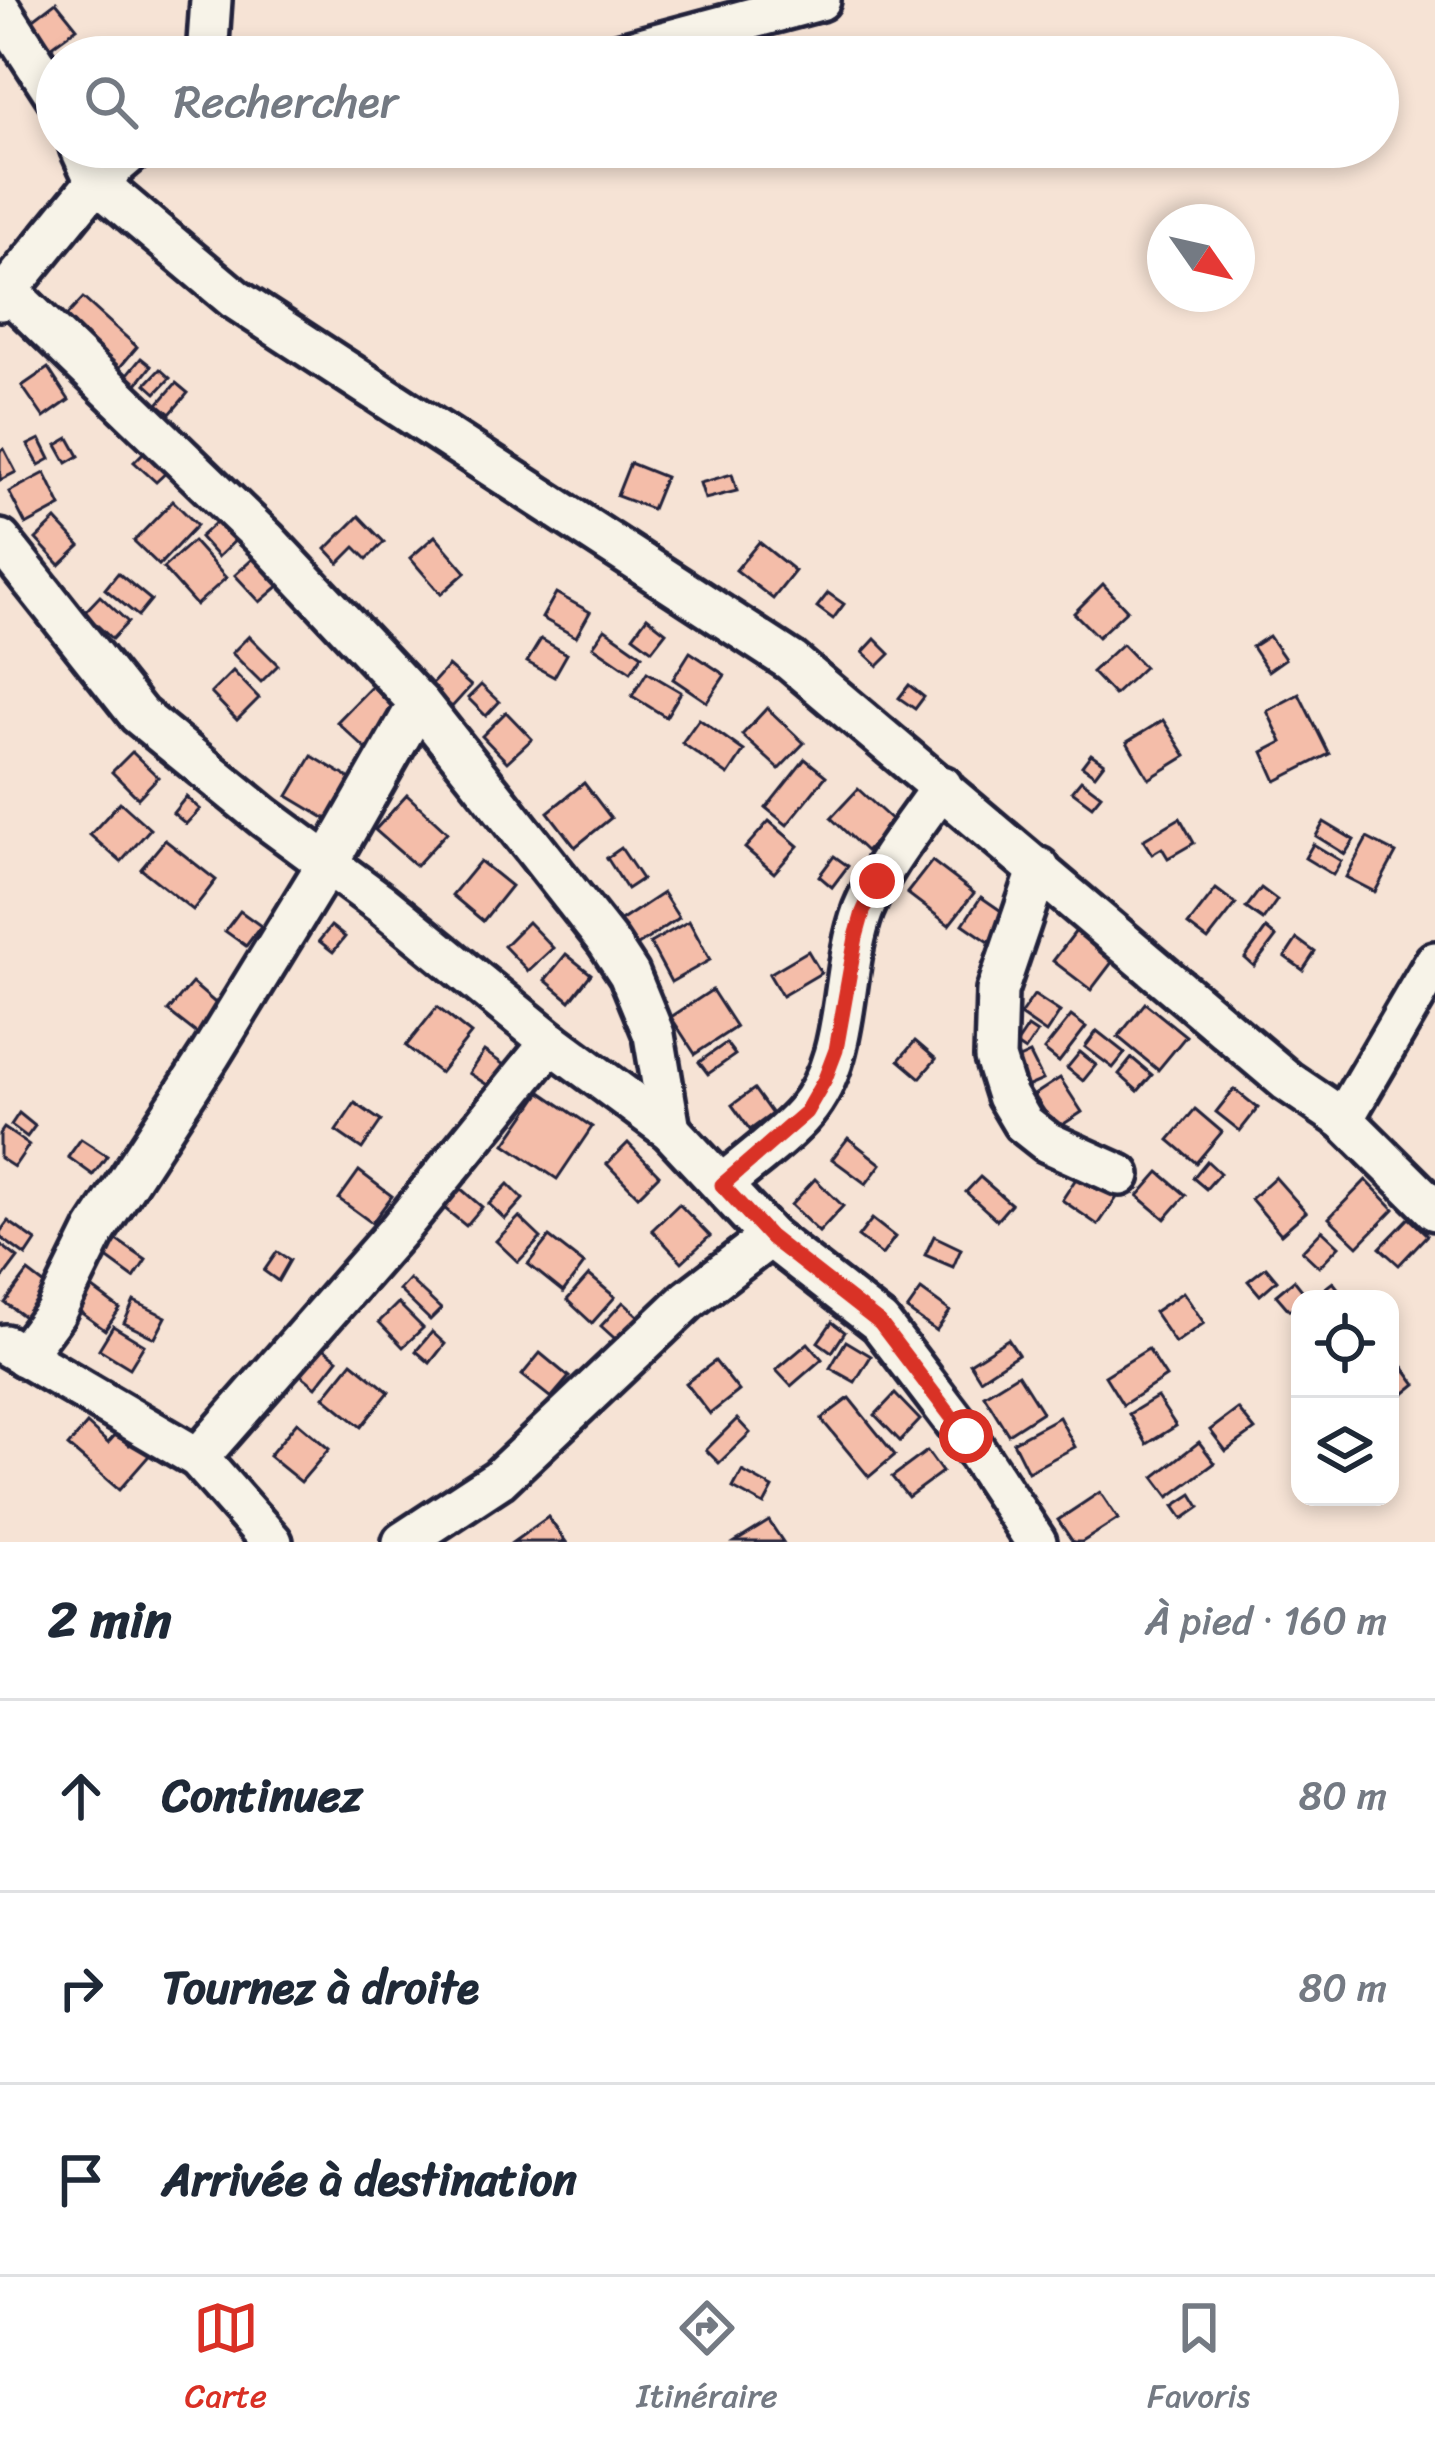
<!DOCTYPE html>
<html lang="fr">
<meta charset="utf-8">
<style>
body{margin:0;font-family:Sriracha,sans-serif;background:#f2f2f3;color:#1f2937}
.controls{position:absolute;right:36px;bottom:36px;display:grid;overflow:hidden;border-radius:24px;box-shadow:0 6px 18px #0003}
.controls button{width:108px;height:108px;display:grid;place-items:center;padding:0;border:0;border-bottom:3px solid #e0e1e3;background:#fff;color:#1f2937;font:60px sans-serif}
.compass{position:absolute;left:1147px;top:204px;width:108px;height:108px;border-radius:50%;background:#fff;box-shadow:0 6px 18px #0003;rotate:124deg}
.stop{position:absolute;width:36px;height:36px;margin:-27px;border:9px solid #d93025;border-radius:50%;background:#fff}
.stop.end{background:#d93025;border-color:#fff;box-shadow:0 3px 12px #0008}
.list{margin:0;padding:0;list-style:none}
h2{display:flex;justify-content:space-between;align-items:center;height:156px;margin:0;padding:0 48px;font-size:51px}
h2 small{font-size:39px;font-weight:400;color:#747a83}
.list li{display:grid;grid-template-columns:78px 1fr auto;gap:36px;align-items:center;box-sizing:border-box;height:192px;padding:0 48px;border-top:3px solid #e0e1e3}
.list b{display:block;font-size:45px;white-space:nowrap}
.list em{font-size:39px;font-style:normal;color:#747a83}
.icon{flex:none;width:66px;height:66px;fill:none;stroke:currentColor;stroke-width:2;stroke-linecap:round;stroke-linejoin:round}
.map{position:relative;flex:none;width:1435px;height:1542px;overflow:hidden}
.search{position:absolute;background:#fff;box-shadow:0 6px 18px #0003;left:36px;right:36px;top:36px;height:132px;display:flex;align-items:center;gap:30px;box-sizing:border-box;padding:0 42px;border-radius:66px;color:#747a83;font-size:45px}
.sheet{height:732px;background:#fff}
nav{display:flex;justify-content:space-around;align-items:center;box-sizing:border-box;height:168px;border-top:3px solid #e0e1e3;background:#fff;font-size:33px;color:#747a83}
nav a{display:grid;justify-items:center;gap:6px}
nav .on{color:#d93025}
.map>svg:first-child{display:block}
.building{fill:#f4bda9;stroke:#22223b;stroke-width:3}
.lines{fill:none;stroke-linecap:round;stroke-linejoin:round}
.minor-casing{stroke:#22223b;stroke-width:48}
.minor{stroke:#f7f3e8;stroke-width:39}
.route{stroke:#d93025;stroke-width:15}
</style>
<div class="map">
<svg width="1435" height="1542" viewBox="0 0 1435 1542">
<rect width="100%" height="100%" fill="#f6e3d5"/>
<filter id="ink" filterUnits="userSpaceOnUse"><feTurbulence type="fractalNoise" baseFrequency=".00833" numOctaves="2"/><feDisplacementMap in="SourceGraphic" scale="24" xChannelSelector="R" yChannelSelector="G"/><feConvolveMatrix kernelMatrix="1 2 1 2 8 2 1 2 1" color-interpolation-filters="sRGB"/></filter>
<g filter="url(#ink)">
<g class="building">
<polygon points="56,2 77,28 51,47 31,21"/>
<polygon points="83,298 137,347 115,373 60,323"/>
<polygon points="141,358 151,366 137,384 127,375"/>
<polygon points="48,368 69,400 44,418 22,386"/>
<polygon points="160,369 170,378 156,393 146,384"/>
<polygon points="176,383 188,393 170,414 158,404"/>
<polygon points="69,438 79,456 67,463 57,445"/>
<polygon points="40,439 50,459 39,465 28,445"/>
<polygon points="149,447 171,468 156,482 134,462"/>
<polygon points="4,449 16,472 0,480 0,451"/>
<polygon points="630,463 665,477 652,509 617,496"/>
<polygon points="45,473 61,506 26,525 9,492"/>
<polygon points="732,474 737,491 705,499 700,483"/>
<polygon points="173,501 197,525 159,565 134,541"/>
<polygon points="224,515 242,534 218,557 200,537"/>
<polygon points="359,516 384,542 367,559 355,547 339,563 326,549"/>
<polygon points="56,520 80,546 60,565 36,539"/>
<polygon points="435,536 466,572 441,594 410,558"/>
<polygon points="193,541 226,578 196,605 163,568"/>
<polygon points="759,542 795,571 773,599 736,570"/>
<polygon points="256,556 281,584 260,602 235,575"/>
<polygon points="118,573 151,600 138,616 105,589"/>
<polygon points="1103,584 1127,610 1098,637 1074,613"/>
<polygon points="556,593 590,612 576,637 542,618"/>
<polygon points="828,593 844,604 833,619 817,607"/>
<polygon points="100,596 128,622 112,639 84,613"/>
<polygon points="647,617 666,632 652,650 633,636"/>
<polygon points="605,629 642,655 631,672 593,646"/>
<polygon points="249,636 278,665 261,682 232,653"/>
<polygon points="1269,636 1285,659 1268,671 1252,647"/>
<polygon points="541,639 567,654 554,677 527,662"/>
<polygon points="875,639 890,654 878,666 863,652"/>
<polygon points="1122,644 1144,667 1114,695 1092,672"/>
<polygon points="690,652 725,675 707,702 673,679"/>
<polygon points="448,666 471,686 452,707 429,687"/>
<polygon points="233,671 259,698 237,720 211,693"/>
<polygon points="647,672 681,692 666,717 632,696"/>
<polygon points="481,685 499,702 486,716 468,698"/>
<polygon points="909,685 924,697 915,709 899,698"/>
<polygon points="372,686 403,716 369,752 337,722"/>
<polygon points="1299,694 1329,754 1276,781 1263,752 1282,742 1267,711"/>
<polygon points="767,708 804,743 779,769 742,735"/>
<polygon points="506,712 532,739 507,762 482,736"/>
<polygon points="699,719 744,751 728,775 682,743"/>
<polygon points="1163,720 1186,756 1149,779 1127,742"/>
<polygon points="132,752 158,777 138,798 112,772"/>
<polygon points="1091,754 1104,763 1095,775 1082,766"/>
<polygon points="312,756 352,780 328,820 288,796"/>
<polygon points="805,759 826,776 787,825 766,808"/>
<polygon points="1081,780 1101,795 1092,806 1072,791"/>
<polygon points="584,783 611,818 575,847 548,812"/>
<polygon points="858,789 894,822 866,851 831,818"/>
<polygon points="407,795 447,832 416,866 375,830"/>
<polygon points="186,797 200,809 186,824 173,813"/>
<polygon points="120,802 150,829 121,862 90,835"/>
<polygon points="1180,818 1194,843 1168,858 1162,848 1152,854 1143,840"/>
<polygon points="769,821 798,846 774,873 745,848"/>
<polygon points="1324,822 1354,840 1345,854 1316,836"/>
<polygon points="1367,838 1396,853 1375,892 1346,877"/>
<polygon points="165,840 216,880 193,910 141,869"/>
<polygon points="1313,844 1341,861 1333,875 1305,858"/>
<polygon points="621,848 642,879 627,889 607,858"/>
<polygon points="834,856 848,866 832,887 819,876"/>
<polygon points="480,861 511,886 483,921 452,895"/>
<polygon points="932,861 974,893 949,925 907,893"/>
<polygon points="1261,888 1277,900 1263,920 1246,908"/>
<polygon points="1216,889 1236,904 1208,940 1188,925"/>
<polygon points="663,893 679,918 629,951 613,926"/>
<polygon points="981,897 1007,915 989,942 963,924"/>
<polygon points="240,911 261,926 246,946 225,931"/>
<polygon points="689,921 710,960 671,982 650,943"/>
<polygon points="528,922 553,948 528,971 504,946"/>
<polygon points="331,926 345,937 333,952 319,941"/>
<polygon points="1266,929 1276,937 1254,966 1245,958"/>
<polygon points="1076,931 1113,961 1091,990 1053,961"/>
<polygon points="1297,939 1315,952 1303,970 1285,957"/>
<polygon points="808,951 821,973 782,996 769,974"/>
<polygon points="566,954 591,974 570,1001 545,980"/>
<polygon points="192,983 227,1013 205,1040 168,1011"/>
<polygon points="712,990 736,1027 695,1054 671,1017"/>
<polygon points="1034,995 1060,1012 1046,1033 1020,1015"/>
<polygon points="1145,1003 1186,1036 1158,1070 1118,1037"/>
<polygon points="437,1007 471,1034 440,1073 406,1046"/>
<polygon points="1071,1016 1086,1027 1059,1062 1044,1050"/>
<polygon points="1028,1027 1037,1033 1025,1051 1016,1045"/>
<polygon points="1097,1031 1125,1053 1113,1068 1085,1047"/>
<polygon points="915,1041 936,1059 920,1078 899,1060"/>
<polygon points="726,1043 735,1055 708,1074 699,1062"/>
<polygon points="484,1051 510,1069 495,1090 469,1073"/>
<polygon points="1080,1052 1096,1065 1083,1081 1067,1068"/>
<polygon points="1030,1054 1043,1080 1020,1090 1008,1064"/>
<polygon points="1132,1058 1152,1075 1138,1091 1119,1074"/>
<polygon points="1060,1078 1082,1112 1056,1129 1034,1095"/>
<polygon points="754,1089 772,1114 750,1130 732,1105"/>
<polygon points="1234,1089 1258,1108 1240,1131 1216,1112"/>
<polygon points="541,1092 592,1127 557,1179 505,1144"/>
<polygon points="355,1103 381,1121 362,1149 336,1131"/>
<polygon points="1195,1109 1222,1132 1196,1163 1169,1140"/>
<polygon points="19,1113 35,1126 27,1137 11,1125"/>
<polygon points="4,1128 29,1145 14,1167 0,1158 0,1134"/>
<polygon points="848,1138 881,1164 866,1184 832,1159"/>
<polygon points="81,1139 107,1156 93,1175 68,1157"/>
<polygon points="628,1143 659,1175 638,1196 607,1164"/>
<polygon points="1207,1161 1220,1173 1206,1189 1193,1178"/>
<polygon points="359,1171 392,1196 372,1223 339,1199"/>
<polygon points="1081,1171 1118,1196 1098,1225 1062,1200"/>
<polygon points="1159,1172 1186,1195 1165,1219 1138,1196"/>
<polygon points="980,1177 1011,1204 997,1220 966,1192"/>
<polygon points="1275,1177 1306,1212 1281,1234 1251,1199"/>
<polygon points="815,1179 843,1206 819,1232 791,1205"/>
<polygon points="1366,1180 1394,1209 1358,1246 1329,1218"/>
<polygon points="508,1184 523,1199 505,1219 489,1204"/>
<polygon points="460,1188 482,1207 466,1226 444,1208"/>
<polygon points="679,1204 710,1236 682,1262 652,1230"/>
<polygon points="519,1217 541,1238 518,1262 496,1241"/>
<polygon points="1409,1218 1427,1235 1399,1265 1380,1248"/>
<polygon points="872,1219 895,1237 882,1255 858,1237"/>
<polygon points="8,1221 36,1241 26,1256 0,1237 0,1232"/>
<polygon points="1322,1230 1339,1246 1319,1267 1302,1251"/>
<polygon points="934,1236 961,1249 953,1267 925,1255"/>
<polygon points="549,1237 584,1264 563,1292 528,1264"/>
<polygon points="117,1240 146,1260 134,1278 105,1257"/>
<polygon points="0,1244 18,1258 0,1282"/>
<polygon points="277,1252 290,1260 278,1281 264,1271"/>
<polygon points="1266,1267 1277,1280 1260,1295 1248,1281"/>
<polygon points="28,1272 53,1291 31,1322 5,1303"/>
<polygon points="589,1275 615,1297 592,1323 567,1300"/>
<polygon points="409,1279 441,1309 430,1320 399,1290"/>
<polygon points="1294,1280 1306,1295 1289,1310 1276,1295"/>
<polygon points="1333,1282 1344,1296 1340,1299 1311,1299"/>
<polygon points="89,1286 120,1309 105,1330 73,1307"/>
<polygon points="921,1290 950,1311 936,1331 907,1310"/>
<polygon points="1183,1292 1204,1323 1175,1343 1154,1312"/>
<polygon points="134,1301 166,1317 155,1338 124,1323"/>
<polygon points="623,1302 645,1322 623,1346 601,1326"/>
<polygon points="398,1303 423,1328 403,1347 379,1322"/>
<polygon points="832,1322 845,1332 832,1352 818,1342"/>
<polygon points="113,1326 144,1345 130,1368 99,1349"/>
<polygon points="432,1332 445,1344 430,1363 416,1351"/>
<polygon points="1008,1339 1018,1354 980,1379 970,1363"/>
<polygon points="846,1341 871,1356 855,1382 830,1368"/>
<polygon points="317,1343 338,1359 316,1387 296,1371"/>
<polygon points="808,1343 822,1359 791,1386 776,1370"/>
<polygon points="1148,1349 1166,1377 1123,1405 1105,1376"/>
<polygon points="540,1353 569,1377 551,1398 522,1375"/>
<polygon points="1396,1357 1416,1384 1390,1405 1390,1361"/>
<polygon points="715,1361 739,1391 710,1414 686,1383"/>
<polygon points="352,1362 389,1392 361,1427 324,1397"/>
<polygon points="1018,1374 1042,1412 1008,1434 984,1395"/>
<polygon points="895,1394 920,1420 900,1441 875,1415"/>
<polygon points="1157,1397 1176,1426 1147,1444 1129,1414"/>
<polygon points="849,1398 895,1455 869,1477 821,1419"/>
<polygon points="1238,1409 1255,1430 1226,1451 1210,1430"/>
<polygon points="1059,1417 1075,1447 1028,1472 1013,1442"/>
<polygon points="737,1419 750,1433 719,1463 706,1450"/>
<polygon points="297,1422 329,1449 301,1482 269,1456"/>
<polygon points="87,1424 108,1443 116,1434 129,1445 136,1437 161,1442 119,1490 68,1446"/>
<polygon points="1199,1442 1215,1463 1169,1497 1154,1477"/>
<polygon points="927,1451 942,1472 908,1497 892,1477"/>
<polygon points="742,1471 773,1488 764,1505 733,1488"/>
<polygon points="1100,1492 1118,1519 1082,1542 1073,1542 1058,1520"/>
<polygon points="1192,1494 1200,1507 1183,1519 1174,1506"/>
<polygon points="548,1517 566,1542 513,1542"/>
<polygon points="769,1521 783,1542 735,1542"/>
</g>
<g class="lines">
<g class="minor-casing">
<g id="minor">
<polyline points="0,9 57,97"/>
<polyline points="207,57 211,0"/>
<polyline points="607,57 820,0"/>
<polyline points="80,147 96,182 235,299 791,661 1287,1081 1343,1119 1435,1210"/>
<polyline points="8,291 266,540 419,703 493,796 608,942 629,974 654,1035 670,1130"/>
<polyline points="0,300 96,182 137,147"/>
<polyline points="0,540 139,715 264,817 382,904 551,1042 670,1130 770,1237 880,1323 966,1436 1036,1542"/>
<polyline points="1039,868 997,991 995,1058 1007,1096 1023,1123 1047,1142 1120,1175"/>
<polyline points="1343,1119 1435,962"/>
<path d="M722,1185C747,1163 785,1136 805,1112C852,1056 839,975 863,910C881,866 915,826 942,786"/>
<polyline points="5,1345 198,1458 272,1542"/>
<polyline points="23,1356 55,1313 96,1230 210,1055 327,864 419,703"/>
<polyline points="198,1458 400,1228 551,1042"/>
<polyline points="403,1542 499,1479 688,1300 770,1237"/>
</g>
</g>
<use href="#minor" class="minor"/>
</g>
</g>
<g class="lines" filter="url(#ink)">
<polyline class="route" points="877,881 863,912 856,937 836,1050 825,1079 806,1112 722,1185 770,1237 880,1323 966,1436"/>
</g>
</svg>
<div class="controls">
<button><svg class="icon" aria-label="locate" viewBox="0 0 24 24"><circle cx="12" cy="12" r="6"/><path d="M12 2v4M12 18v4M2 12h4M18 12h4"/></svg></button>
<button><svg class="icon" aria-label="layers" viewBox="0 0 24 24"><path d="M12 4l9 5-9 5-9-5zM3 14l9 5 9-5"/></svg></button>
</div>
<svg class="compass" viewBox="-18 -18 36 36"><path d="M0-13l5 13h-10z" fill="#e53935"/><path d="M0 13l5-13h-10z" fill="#747a83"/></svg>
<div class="stop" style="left:966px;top:1436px"></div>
<div class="stop end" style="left:877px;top:881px"></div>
<div class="search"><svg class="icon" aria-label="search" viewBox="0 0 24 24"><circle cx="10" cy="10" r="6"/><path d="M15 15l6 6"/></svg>Rechercher</div>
</div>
<section class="sheet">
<h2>2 min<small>À pied · 160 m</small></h2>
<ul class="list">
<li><svg class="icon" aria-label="ahead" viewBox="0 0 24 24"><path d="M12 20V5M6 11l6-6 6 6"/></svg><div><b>Continuez</b></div><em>80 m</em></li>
<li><svg class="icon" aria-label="right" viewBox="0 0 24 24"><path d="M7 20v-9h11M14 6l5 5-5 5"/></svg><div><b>Tournez à droite</b></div><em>80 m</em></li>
<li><svg class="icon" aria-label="arrive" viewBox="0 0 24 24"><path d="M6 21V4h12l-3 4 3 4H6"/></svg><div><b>Arrivée à destination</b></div></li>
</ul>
</section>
<nav>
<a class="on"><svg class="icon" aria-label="map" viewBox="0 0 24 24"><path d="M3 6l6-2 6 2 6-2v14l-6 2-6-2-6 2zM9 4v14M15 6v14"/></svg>Carte</a>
<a><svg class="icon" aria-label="directions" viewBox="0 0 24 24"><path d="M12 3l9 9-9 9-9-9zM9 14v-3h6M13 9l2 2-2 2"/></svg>Itinéraire</a>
<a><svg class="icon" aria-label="saved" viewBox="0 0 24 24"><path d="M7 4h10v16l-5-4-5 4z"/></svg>Favoris</a>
</nav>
